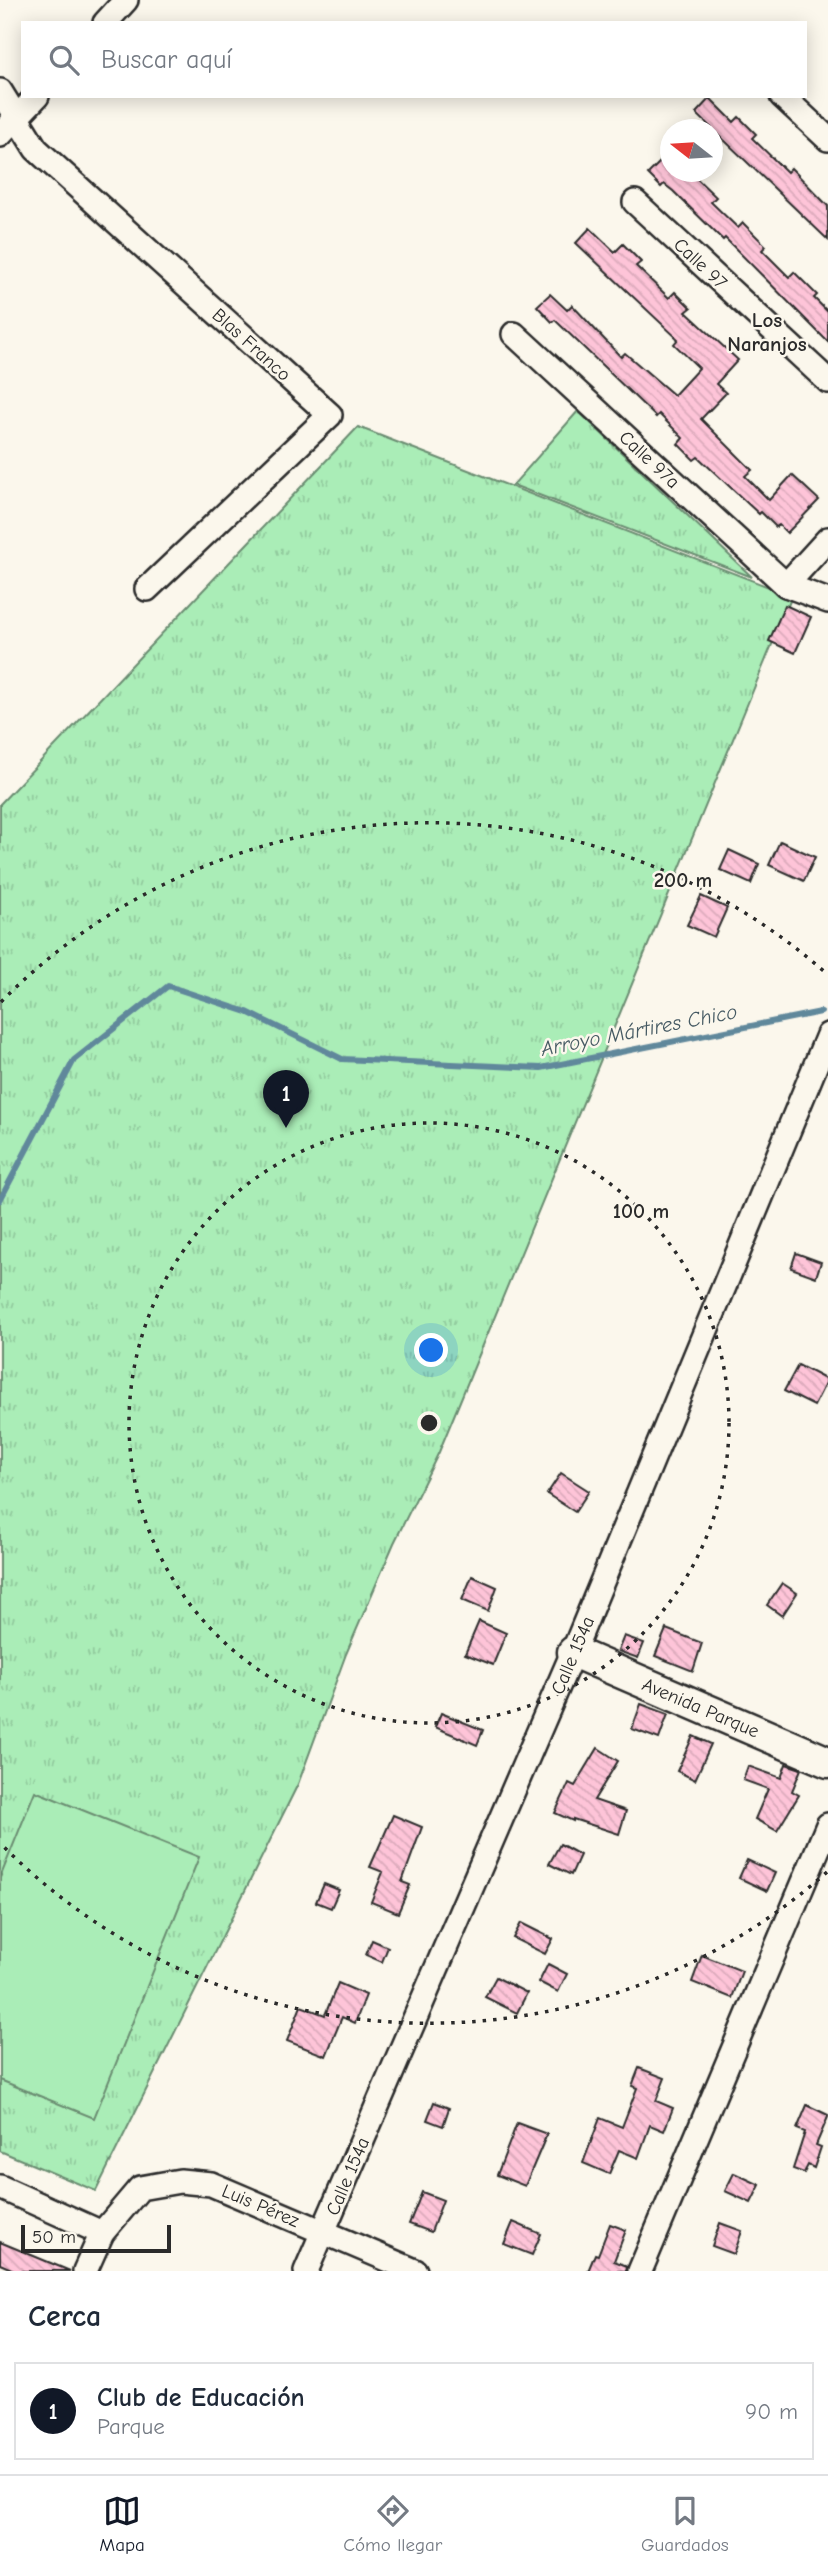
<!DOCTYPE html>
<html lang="es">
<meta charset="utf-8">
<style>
body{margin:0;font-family:"Comic Neue",sans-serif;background:#f6f6f7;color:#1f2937}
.compass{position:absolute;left:660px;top:119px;width:63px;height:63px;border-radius:50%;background:#fff;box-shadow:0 4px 18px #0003;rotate:287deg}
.scale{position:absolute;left:21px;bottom:18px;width:150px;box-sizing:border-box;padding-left:7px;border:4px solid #2b2b2b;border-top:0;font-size:19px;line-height:24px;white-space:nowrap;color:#2b2b2b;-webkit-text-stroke:5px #fbf7ec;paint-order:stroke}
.you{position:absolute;left:432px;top:1351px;width:24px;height:24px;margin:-18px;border:5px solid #fff;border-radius:50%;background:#1a73e8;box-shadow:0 0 0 10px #1a73e833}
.badge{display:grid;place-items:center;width:46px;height:46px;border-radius:50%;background:#111827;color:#fff;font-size:23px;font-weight:700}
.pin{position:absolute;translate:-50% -58px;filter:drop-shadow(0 2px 4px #0008)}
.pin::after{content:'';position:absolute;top:37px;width:24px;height:21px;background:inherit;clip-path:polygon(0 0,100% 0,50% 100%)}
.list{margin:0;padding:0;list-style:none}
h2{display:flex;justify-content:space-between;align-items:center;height:91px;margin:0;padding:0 28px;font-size:30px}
h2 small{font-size:23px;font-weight:400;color:#747a83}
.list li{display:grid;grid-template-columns:46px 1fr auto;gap:21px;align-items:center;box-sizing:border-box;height:98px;margin:0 14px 14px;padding:0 14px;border:2px solid #e0e1e3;border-radius:0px}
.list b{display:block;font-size:26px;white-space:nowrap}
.list p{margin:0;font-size:23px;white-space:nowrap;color:#747a83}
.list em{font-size:23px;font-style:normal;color:#747a83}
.icon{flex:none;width:38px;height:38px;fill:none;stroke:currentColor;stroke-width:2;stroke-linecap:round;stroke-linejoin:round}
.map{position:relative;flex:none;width:828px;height:2271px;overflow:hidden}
.search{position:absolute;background:#fff;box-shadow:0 4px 18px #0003;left:21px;right:21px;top:21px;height:77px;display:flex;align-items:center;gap:18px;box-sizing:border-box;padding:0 24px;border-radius:0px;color:#747a83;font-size:26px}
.sheet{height:203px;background:#fff}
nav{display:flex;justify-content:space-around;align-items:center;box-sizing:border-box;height:98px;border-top:2px solid #e0e1e3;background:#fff;font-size:19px;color:#747a83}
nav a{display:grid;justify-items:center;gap:4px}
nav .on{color:#111827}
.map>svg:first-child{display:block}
.grass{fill:url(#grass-tufts);stroke:#6a8c71;stroke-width:2}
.pitch{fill:#aaedb7;stroke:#6a8c71;stroke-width:2}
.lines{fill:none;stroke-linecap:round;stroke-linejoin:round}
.stream{stroke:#61889b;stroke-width:6}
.building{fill:url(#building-back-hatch);stroke:#2b2b2b;stroke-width:2}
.minor-casing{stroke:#2b2b2b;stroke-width:28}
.tertiary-casing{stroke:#2b2b2b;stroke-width:35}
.minor{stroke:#fbf7ec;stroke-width:23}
.tertiary{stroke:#fbf7ec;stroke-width:30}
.ring{fill:none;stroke:#2b2b2b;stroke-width:3.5;stroke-dasharray:3.5 7}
.labels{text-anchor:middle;stroke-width:5;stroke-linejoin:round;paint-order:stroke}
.street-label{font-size:19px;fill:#2b2b2b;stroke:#fbf7ec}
.neighbourhood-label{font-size:21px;font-weight:bold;fill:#2b2b2b;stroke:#fbf7ec}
.water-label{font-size:21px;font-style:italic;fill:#465a63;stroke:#fbf7ec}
.centre{fill:#2b2b2b;stroke:#fbf7ec;stroke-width:3.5}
.ring-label{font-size:21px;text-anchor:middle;font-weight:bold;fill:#2b2b2b;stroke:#fbf7ec;stroke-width:5;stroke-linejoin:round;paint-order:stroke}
</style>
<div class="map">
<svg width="828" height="2271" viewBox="0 0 828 2271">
<defs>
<pattern id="grass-tufts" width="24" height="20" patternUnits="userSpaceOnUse" patternTransform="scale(1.75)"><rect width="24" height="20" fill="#aaedb7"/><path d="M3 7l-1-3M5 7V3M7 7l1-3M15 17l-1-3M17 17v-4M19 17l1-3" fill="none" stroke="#92cb9e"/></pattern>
<pattern id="building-back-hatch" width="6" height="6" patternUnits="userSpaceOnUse" patternTransform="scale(1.75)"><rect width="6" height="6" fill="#fec4d8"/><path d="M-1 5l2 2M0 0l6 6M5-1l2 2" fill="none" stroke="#daa9ba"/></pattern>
</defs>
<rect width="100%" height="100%" fill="#fbf7ec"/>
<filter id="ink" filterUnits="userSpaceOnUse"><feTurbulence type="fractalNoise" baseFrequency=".0143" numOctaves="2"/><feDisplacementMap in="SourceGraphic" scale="14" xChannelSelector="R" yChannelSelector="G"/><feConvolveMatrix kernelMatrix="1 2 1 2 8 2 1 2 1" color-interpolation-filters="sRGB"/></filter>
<g filter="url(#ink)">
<g class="grass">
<polygon points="578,411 752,577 513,485"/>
<polygon points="358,427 792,596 439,1452 394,1543 346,1654 298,1784 96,2191 0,2151 0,804"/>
</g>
<polygon class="pitch" points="35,1791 199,1857 94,2118 0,2080 0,1878"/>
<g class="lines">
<polyline class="stream" points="0,1200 74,1060 168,986 247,1012 342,1059 541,1068 821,1012"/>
</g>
<g class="building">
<polygon points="710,98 734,122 739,117 756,134 752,138 787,172 791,168 828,206 828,240 696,113"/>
<polygon points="662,160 670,168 670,172 681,172 689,179 693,175 716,197 711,202 738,228 743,223 766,246 762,250 789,277 794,272 817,295 814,298 828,312 828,342 725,238 723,240 673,191 664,184 661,187 648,174"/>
<polygon points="590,228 615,252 623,244 641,262 636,266 669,298 675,292 691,308 686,312 738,360 716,384 726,393 701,419 752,470 745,476 769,500 792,475 819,500 787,533 779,525 776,527 761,512 759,514 698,457 694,460 678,444 683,438 659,414 656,417 555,320 552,322 537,306 550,294 567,310 572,305 621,357 625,353 674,395 699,368 674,344 678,339 576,243"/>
<polygon points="785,605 811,617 795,653 769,641"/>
<polygon points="780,841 815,857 804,881 769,865"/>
<polygon points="729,850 759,864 751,884 720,870"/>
<polygon points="701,896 727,908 714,937 687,925"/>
<polygon points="796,1253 821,1262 816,1277 791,1268"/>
<polygon points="798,1365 827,1380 814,1406 784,1391"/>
<polygon points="561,1473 589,1491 575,1512 547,1494"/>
<polygon points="472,1576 497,1587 488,1611 462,1600"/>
<polygon points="782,1583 797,1593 782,1616 767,1605"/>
<polygon points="479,1621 506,1633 493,1665 465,1654"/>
<polygon points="666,1629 702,1643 693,1671 655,1656"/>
<polygon points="624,1636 644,1643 638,1658 618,1651"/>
<polygon points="641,1704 668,1714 659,1739 632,1729"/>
<polygon points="441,1713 483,1730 477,1745 435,1727"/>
<polygon points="693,1736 711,1744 695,1780 677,1771"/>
<polygon points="598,1748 618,1761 594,1800 626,1811 619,1834 573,1819 573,1821 555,1813 569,1783 575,1786"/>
<polygon points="786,1764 801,1769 792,1791 799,1795 777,1831 755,1819 768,1789 743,1780 748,1766 781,1778"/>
<polygon points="393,1815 422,1827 402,1882 410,1885 398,1913 371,1902 383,1872 370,1867"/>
<polygon points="560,1844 580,1855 571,1875 549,1864"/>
<polygon points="747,1860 775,1873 767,1891 739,1878"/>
<polygon points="324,1884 339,1890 331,1908 316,1902"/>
<polygon points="521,1923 553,1939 545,1954 513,1938"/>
<polygon points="372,1940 388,1947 382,1962 366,1955"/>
<polygon points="702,1955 742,1971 732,1998 692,1982"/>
<polygon points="548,1964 567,1974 558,1992 539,1982"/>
<polygon points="496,1977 527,1993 517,2013 485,1997"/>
<polygon points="338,1983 366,1995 355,2023 342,2017 326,2056 287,2041 301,2006 325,2015"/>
<polygon points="639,2068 665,2078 656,2101 673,2108 664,2131 650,2125 638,2158 619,2150 609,2174 583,2163 600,2118 622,2127 637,2088 632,2086"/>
<polygon points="434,2102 449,2108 443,2126 427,2120"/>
<polygon points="807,2105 828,2115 828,2117 816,2145 821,2147 814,2168 808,2165 804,2173 793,2169 805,2132 797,2129"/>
<polygon points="517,2123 547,2134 525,2186 497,2175"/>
<polygon points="734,2173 760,2185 751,2203 725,2191"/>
<polygon points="422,2192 443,2200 431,2232 409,2224"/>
<polygon points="513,2222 541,2234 532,2255 504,2244"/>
<polygon points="720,2223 742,2231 734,2254 712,2246"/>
<polygon points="610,2224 626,2230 614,2261 627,2266 626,2271 588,2271 595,2254 598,2255"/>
<polygon points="0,2242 70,2271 16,2271 0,2264"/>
</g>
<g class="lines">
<g class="minor-casing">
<g id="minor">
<polyline points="105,23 126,0"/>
<polyline points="0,91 36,149 330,415 147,589"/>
<polyline points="782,96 828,139"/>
<polyline points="0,135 37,96"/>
<polyline points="635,202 828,381"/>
<polyline points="514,334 786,585 828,601"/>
<polyline points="786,585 828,539"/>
<polyline points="0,2187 102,2233"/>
<polyline points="85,2271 102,2233 140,2188 180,2181 211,2184 415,2271"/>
<polyline points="306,2271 573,1652 828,1035"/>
<polyline points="640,2271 828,1825"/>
</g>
</g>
<g class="tertiary-casing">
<polyline id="tertiary" points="573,1652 828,1762"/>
</g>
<use href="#minor" class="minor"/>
<use href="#tertiary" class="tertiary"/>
</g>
</g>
<g class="ring">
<circle cx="429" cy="1423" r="300"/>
<path d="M827 1872A600 600 0 0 1 1 1844M1 1002A600 600 0 0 1 827 974"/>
</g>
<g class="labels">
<g class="street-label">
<text transform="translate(701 263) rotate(43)" y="7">Calle 97</text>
<text transform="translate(252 344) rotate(42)" y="7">Blas Franco</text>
<text transform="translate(650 459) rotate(43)" y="7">Calle 97a</text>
<text transform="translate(572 1655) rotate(-67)" y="7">Calle 154a</text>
<text transform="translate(701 1707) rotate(23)" y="7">Avenida Parque</text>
<text transform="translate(347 2176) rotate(-67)" y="7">Calle 154a</text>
<text transform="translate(261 2205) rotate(23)" y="7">Luis Pérez</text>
</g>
<g class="neighbourhood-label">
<text x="767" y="327">Los<tspan x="767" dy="24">Naranjos</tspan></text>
</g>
<g class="water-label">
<text transform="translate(639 1030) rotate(-11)" y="7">Arroyo Mártires Chico</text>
</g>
</g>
<circle cx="429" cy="1423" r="10" class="centre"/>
<g class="ring-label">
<text x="683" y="887">200 m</text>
<text x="641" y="1218">100 m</text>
</g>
</svg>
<svg class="compass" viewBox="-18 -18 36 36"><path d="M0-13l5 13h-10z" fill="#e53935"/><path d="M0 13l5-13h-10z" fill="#747a83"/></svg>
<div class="scale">50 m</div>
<div class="you"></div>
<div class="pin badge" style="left:286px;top:1128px">1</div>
<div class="search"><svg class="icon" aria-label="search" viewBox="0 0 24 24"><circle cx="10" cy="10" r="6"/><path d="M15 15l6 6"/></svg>Buscar aquí</div>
</div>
<section class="sheet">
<h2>Cerca<small></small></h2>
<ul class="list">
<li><span class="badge">1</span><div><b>Club de Educación</b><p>Parque</p></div><em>90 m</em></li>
</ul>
</section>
<nav>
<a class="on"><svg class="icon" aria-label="map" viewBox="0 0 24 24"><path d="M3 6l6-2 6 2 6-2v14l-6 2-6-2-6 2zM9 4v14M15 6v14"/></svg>Mapa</a>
<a><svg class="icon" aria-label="directions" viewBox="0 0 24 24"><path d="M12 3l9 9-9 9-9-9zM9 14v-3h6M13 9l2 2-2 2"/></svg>Cómo llegar</a>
<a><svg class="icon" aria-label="saved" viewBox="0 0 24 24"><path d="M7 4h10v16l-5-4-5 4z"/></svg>Guardados</a>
</nav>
